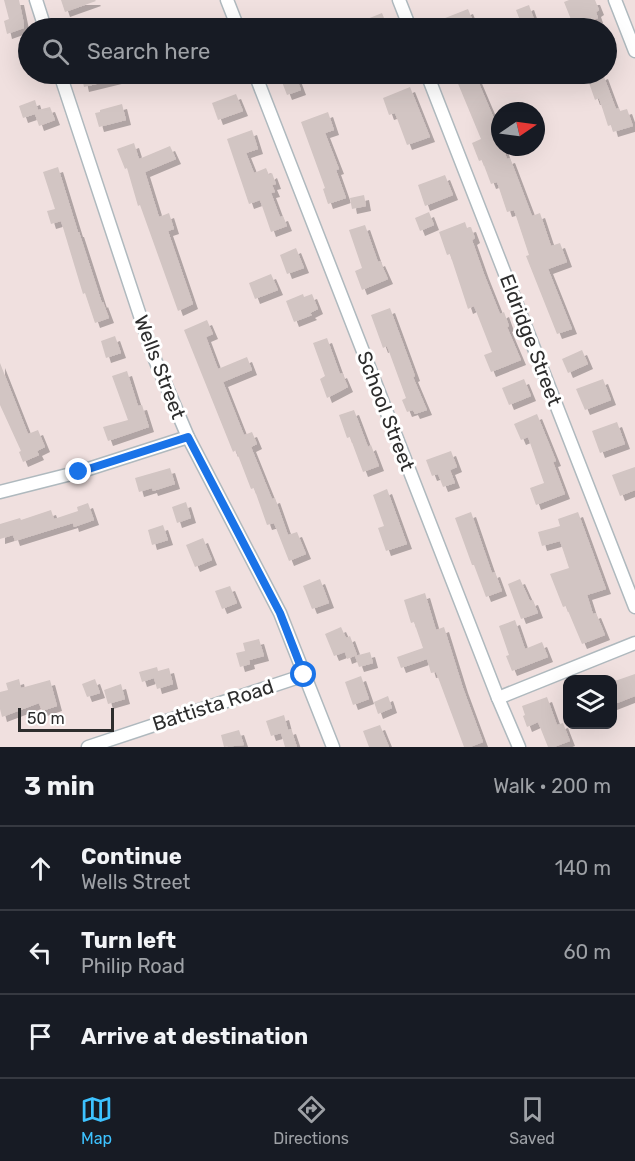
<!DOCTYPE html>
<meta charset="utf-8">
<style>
body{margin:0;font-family:Rubik,sans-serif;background:#242831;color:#f1f3f6}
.controls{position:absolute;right:18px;bottom:18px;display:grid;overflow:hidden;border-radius:12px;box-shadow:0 6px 24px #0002}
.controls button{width:54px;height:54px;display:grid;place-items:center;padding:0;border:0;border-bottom:2px solid #363941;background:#171b24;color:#f1f3f6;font:30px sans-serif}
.compass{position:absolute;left:491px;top:102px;width:54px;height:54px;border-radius:50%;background:#171b24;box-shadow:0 6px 24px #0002;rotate:77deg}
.scale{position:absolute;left:18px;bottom:15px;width:96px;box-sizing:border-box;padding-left:6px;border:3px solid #2d2d2d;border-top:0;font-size:16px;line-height:21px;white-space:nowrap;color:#2d2d2d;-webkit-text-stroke:4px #fff;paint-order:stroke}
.stop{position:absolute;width:18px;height:18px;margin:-14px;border:4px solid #1a73e8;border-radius:50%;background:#fff}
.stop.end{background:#1a73e8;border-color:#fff;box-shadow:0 2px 6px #0008}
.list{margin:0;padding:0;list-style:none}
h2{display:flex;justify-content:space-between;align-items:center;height:78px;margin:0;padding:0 24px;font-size:26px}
h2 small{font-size:20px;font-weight:400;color:#9ea1a6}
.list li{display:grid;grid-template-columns:39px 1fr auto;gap:18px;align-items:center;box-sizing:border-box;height:84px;padding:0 24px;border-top:2px solid #363941}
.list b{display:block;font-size:22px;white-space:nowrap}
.list p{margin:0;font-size:20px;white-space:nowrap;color:#9ea1a6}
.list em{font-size:20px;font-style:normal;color:#9ea1a6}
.icon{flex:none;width:33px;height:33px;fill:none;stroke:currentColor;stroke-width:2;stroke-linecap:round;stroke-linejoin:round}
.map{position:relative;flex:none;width:635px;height:747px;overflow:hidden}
.search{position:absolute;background:#171b24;box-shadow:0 6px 24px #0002;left:18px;right:18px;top:18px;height:66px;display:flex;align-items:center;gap:15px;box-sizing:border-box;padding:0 21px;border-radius:33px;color:#9ea1a6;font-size:22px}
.sheet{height:330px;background:#171b24}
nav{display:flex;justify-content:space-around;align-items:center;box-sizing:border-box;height:84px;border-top:2px solid #363941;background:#171b24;font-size:16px;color:#9ea1a6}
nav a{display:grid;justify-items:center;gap:3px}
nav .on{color:#3dc2ff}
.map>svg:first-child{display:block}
.building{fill:#d2c5c3;filter:url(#shadow)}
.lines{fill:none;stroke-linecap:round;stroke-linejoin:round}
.minor-casing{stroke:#afb9be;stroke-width:15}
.minor{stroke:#fff;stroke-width:12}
.route{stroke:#1a73e8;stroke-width:8}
.labels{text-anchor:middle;stroke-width:6;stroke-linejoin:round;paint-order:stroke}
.street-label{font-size:20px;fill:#2d2d2d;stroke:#fff}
</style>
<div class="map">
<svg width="635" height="747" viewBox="0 0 635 747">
<defs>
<filter id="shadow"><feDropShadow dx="5" dy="5" stdDeviation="0" flood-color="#0004"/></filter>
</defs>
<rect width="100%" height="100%" fill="#f0e0df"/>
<g class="building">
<polygon points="4,0 19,0 24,24 24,28 7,34 4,21 9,19"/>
<polygon points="61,0 95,0 96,1 65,12"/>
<polygon points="569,0 595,0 599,10 596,12 598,18 574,27 564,2"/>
<polygon points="529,5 537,28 523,28 516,10"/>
<polygon points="468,9 474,24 461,28 420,28"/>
<polygon points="382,13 388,28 345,28"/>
<polygon points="81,74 124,74 125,77 84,87"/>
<polygon points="284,74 295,74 301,90 287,95 282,82 286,81"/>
<polygon points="454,74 475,74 495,121 493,122 500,140 500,147 503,147 507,159 510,158 532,216 540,213 551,246 560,243 567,262 548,269 572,329 557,334 526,256 529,255 514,210 507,212 497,182 491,184 482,160 479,161 472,143 481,139"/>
<polygon points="603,74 616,109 619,108 620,111 627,109 633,126 613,132 611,125 608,126 599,98 595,100 588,80"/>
<polygon points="410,87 430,137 407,145 395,113 389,115 383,98"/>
<polygon points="236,94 243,111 218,120 212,103"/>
<polygon points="35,100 38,110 50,107 55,120 39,126 35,114 23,118 19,106"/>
<polygon points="122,104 126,120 99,127 95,113 100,112 100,110"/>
<polygon points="328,112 334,130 325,133 339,169 336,170 346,198 328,204 323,189 325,188 301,122"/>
<polygon points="252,130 258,149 246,153 254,173 266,168 269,175 272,173 276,184 272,185 275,192 271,193 280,217 283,216 287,226 271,232 260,200 249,204 227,139"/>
<polygon points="134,143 139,159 170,146 176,159 145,172 159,217 169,213 174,229 168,231 193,304 178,311 140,205 138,206 127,168 125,169 117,149"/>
<polygon points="58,167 78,232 79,232 102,303 103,302 109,318 95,323 85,293 83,294 61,221 51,224 47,211 55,209 43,172"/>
<polygon points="445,175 453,195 425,206 418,185"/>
<polygon points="364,195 366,206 352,209 350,198"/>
<polygon points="429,212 434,225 420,231 415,218"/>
<polygon points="465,222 467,228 471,227 475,238 472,240 484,274 500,314 504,312 509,326 507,327 521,360 491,372 484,355 492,352 474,306 468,309 450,254 447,255 439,232"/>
<polygon points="365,225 378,262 380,261 388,279 362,290 355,271 362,268 349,230"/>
<polygon points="296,248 304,268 287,274 280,255"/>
<polygon points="271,274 278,290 255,299 249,283"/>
<polygon points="303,294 304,297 312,294 318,309 310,313 312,315 294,322 286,301"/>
<polygon points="390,308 415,376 413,377 427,410 415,414 413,410 407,412 402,400 406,398 387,346 383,348 371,315"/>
<polygon points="207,320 213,334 206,337 218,369 247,357 252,370 223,382 244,435 252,432 257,444 251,447 272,499 275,498 288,535 297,532 306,554 289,561 274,523 267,525 254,488 251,489 236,450 233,452 184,330"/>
<polygon points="115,336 121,353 106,358 101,341"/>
<polygon points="327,338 340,374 342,373 348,387 327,398 320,379 325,376 313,343"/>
<polygon points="582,350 588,364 568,373 562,359"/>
<polygon points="0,363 28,434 38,430 45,447 37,451 39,455 23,462 19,452 21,451 0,405"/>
<polygon points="127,371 138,406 142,405 149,427 108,441 103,427 128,420 112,376"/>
<polygon points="524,379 531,396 509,405 502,388"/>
<polygon points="603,379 611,400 585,410 576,389"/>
<polygon points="354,410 368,447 371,445 379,466 363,472 350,437 347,438 339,415"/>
<polygon points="537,414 556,461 553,462 565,494 536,505 530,488 544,483 528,437 521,440 514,424"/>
<polygon points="617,422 625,444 600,453 592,431"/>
<polygon points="451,451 457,467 450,470 455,483 443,487 438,474 432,476 426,460"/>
<polygon points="635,467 635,490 620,496 612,475"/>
<polygon points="170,468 175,484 153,491 152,488 139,492 135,478"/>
<polygon points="387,489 407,544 386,551 378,528 384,526 373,495"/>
<polygon points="186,502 191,518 177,523 172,507"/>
<polygon points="88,503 94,520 74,527 73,523 15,541 13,535 0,539 0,524 20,518 21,520 51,510 54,519 78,511 77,507"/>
<polygon points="471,512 492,573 495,572 502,591 486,597 474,565 472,565 455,518"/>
<polygon points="578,512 606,589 587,595 593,614 596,613 605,635 582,644 566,606 563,607 550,574 569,568 560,541 542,546 538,532 560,526 558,519"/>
<polygon points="163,525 168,540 152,545 148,530"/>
<polygon points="203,538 212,560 195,567 186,545"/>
<polygon points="320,579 329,603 312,609 303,586"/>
<polygon points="520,579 530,601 533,600 538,613 521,619 508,584"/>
<polygon points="230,586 237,603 222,609 215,591"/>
<polygon points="425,593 436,630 444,627 463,688 483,742 470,747 464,747 436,672 431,673 427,659 401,668 397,657 423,648 414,622 411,623 404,600"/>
<polygon points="515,620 525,649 542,642 548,657 512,671 506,656 509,655 499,626"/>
<polygon points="341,627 346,638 350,636 357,655 347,659 345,652 334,656 325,634"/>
<polygon points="259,639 264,656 249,660 250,664 240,667 236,653 245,651 243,643"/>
<polygon points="370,652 373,663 359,667 355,656"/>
<polygon points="157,667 158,671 169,668 173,684 157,689 154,678 142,682 139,672"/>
<polygon points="635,674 635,696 612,705 612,682"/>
<polygon points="361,676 369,699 353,705 345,682"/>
<polygon points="19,679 21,688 50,680 57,706 42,711 39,703 2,717 0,709 0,692 8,690 6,683"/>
<polygon points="95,679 100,693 87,697 82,684"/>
<polygon points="121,684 125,699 108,704 104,690"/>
<polygon points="388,696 392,708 378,714 374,702"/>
<polygon points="547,697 557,725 563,723 570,741 554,747 548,747 538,722 527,727 523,716 525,715 522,706"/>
<polygon points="284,715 288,730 291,729 297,747 285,747 281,733 271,736 266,721"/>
<polygon points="380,725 389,747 369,747 363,731"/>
<polygon points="239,730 244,745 224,747 221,735"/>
</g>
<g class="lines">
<g class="minor-casing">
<g id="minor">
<polyline points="36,0 45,28"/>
<polyline points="227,0 238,28"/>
<polyline points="399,0 410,28"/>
<polyline points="615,0 635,51"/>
<polyline points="60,74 153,355 188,437 280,613 333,747"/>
<polyline points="255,74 498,698 519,747"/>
<polyline points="427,74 635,607"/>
<polyline points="0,492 79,472 188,437"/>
<polyline points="498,698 635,643"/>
<polyline points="88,747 305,675"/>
</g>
</g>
<use href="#minor" class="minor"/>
</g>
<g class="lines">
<polyline class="route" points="79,472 188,437 280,613 304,675"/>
</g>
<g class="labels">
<g class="street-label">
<text transform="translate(531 340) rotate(69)" y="7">Eldridge Street</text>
<text transform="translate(160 367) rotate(69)" y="7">Wells Street</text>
<text transform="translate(386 411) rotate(69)" y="7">School Street</text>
<text transform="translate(213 705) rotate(-18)" y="7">Battista Road</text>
</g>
</g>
</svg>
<div class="controls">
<button><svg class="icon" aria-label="layers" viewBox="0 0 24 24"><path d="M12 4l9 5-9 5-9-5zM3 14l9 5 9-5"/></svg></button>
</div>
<svg class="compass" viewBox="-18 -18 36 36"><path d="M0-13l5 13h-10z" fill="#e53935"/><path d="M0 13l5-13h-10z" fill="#9ea1a6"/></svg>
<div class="scale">50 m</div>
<div class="stop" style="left:304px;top:675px"></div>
<div class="stop end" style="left:79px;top:472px"></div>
<div class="search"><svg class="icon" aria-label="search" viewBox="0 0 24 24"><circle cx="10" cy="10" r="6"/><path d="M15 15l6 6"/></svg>Search here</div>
</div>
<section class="sheet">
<h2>3 min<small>Walk · 200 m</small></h2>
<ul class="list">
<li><svg class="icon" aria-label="ahead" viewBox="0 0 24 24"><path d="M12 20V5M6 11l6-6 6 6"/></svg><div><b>Continue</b><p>Wells Street</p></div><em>140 m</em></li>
<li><svg class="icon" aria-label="left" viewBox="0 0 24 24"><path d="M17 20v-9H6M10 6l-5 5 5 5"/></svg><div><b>Turn left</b><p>Philip Road</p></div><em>60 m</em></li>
<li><svg class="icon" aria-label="arrive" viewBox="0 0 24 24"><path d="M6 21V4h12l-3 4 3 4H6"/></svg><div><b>Arrive at destination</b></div></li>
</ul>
</section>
<nav>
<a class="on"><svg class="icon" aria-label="map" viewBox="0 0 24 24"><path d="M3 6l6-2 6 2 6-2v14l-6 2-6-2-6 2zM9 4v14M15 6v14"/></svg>Map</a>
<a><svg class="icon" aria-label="directions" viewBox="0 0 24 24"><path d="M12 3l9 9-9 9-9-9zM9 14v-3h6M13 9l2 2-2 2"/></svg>Directions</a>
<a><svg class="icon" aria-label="saved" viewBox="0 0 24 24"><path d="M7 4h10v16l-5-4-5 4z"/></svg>Saved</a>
</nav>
